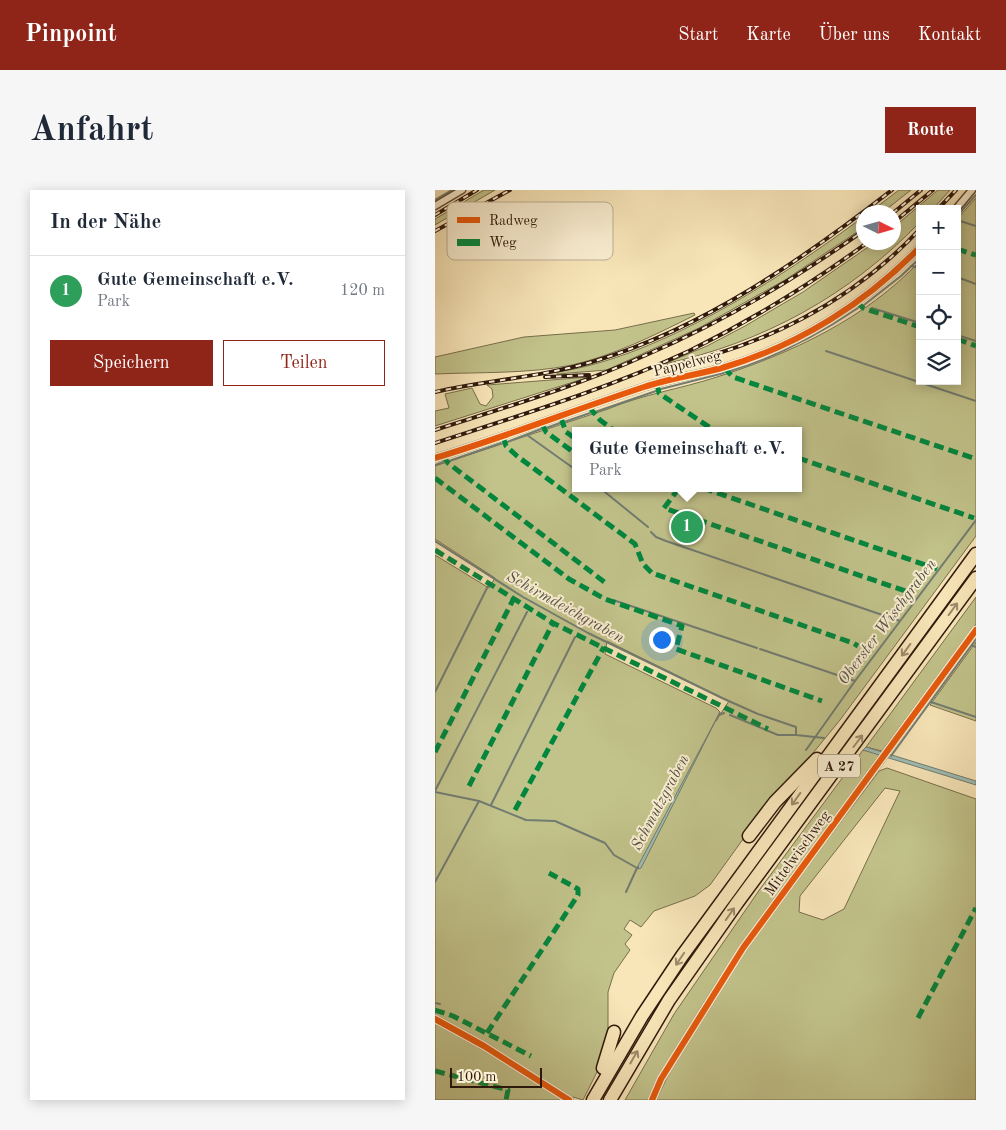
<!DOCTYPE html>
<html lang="de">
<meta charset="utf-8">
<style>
body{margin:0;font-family:"Old Standard TT",serif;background:#f6f6f7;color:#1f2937}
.controls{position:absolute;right:15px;top:15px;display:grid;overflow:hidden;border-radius:0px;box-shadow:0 2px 12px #0003}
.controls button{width:45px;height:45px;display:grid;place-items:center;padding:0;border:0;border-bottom:1px solid #e0e1e3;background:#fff;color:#1f2937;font:25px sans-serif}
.compass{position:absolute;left:421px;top:15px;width:45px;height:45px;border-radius:50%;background:#fff;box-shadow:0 2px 12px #0003;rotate:95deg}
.scale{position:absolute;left:15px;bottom:12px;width:92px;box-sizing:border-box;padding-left:5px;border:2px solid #2f190c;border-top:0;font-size:14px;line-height:18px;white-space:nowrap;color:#2f190c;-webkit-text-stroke:4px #faefd2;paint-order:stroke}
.you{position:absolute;left:226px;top:449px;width:18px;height:18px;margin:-12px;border:4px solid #fff;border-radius:50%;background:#1a73e8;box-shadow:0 0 0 8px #1a73e833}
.badge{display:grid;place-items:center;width:32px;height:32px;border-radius:50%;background:#8f2418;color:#fff;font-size:16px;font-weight:700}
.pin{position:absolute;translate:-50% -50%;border:2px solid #fff;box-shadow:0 1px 5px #0006}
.popup{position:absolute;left:137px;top:237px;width:230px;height:65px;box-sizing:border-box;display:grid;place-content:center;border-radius:0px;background:#fff;filter:drop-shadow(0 1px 4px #0005);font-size:16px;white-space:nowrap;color:#747a83}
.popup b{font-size:19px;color:#1f2937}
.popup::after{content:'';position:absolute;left:50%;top:100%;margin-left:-10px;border:10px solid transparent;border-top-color:#fff}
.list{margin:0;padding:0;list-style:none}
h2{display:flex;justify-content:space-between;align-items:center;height:65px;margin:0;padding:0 20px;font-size:21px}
h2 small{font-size:16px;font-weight:400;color:#747a83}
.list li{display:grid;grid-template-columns:32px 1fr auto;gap:15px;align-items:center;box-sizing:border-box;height:70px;padding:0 20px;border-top:1px solid #e0e1e3}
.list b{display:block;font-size:19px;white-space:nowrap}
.list p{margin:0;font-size:16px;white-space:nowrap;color:#747a83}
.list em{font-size:16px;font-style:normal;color:#747a83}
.actions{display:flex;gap:10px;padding:15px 20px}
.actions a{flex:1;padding:11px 0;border:1px solid #8f2418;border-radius:0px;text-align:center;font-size:18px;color:#8f2418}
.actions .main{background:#8f2418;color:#fff}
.icon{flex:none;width:28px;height:28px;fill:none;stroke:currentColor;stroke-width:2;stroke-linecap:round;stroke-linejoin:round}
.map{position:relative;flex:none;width:541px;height:910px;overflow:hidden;border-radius:0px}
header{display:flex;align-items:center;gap:30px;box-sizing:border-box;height:70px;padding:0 25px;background:#8f2418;color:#fff}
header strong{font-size:24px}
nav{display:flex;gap:28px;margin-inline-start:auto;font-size:18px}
.intro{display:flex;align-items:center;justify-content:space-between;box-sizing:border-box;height:120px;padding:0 30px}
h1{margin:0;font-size:35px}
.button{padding:12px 22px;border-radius:0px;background:#8f2418;color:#fff;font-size:18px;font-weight:700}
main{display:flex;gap:30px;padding:0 30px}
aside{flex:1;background:#fff;border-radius:0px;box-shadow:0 2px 12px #0003}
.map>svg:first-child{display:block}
.green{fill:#c2c38b;stroke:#786e4c;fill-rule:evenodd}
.water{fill:#9ebeb4;stroke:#727c71}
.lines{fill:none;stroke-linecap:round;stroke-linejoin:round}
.stream{stroke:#727c71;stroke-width:2}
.street-casing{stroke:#614c37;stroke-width:9}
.highway-casing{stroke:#2f190c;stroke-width:15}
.street{stroke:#faefd2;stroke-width:6}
.highway{stroke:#f8e6b9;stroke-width:12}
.rail-casing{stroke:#2f190c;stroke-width:4}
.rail{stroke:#faefd2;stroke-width:2;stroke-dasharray:5.5;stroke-linecap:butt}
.quiet{stroke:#00873e;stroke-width:5;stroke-dasharray:10 5;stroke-linecap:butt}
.cycleway-casing{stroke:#faefd2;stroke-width:9}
.cycleway{stroke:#e8590c;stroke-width:6}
.oneway{stroke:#9e8a6b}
.labels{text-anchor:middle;stroke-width:4;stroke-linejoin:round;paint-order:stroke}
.shield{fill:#faefd2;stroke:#6c5947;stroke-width:1}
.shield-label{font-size:14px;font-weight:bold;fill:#2f190c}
.street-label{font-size:15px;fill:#2f190c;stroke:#faefd2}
.water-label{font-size:16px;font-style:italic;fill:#565347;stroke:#faefd2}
.key{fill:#faefd2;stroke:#bdaf97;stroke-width:1}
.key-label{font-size:14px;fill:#2f190c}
</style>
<header>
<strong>Pinpoint</strong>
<nav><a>Start</a><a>Karte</a><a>Über uns</a><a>Kontakt</a></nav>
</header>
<div class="intro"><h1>Anfahrt</h1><a class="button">Route</a></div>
<main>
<aside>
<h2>In der Nähe<small></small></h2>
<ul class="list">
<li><span class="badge" style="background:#2e9e5b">1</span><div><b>Gute Gemeinschaft e.V.</b><p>Park</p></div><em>120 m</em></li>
</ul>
<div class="actions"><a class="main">Speichern</a><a>Teilen</a></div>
</aside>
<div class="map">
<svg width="541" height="910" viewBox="0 0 541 910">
<rect width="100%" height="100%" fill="#f8e6b9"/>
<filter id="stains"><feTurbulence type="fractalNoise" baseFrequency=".004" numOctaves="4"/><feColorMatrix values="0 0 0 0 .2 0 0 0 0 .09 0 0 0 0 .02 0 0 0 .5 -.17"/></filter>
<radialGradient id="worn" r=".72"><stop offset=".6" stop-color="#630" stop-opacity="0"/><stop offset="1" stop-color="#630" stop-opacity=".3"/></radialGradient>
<g class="green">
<polygon points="49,0 60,0 0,35 0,29"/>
<polygon points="464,0 476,0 448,22 435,22"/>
<path d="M503,0H515L498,19H485V32C415,105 328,153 229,174L272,156L310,136L368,102L439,53L458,52L459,37Z"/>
<path d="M541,8V346L405,530L311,645L275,695L260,706L219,721L206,737L195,730L189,739L197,745L190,754L195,760L179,783L173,802V853L169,868L148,910L138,907L136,910H0V365L54,398L60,388L0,349V276L173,219C209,204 245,199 282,187C357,163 430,129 485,71V191H522V29ZM141,241H363V298H141ZM172,451L294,511L281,531L285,522L281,518L170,464Z"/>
<path d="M428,27V38L350,90L264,138L172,180L122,184V182C222,168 348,87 428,27Z"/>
<path d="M259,123L260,125C220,145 180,165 137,175C93,184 45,182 0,184V167L89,147L180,140Z"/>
<polygon points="154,187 0,236 0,221 14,218 10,204 37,198 45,214 51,216 58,207 57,199 52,195"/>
<polygon points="541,407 541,434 447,561 431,557"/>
<polygon points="541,452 541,531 495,515"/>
<polygon points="428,560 445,564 283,790 225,884 213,910 190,910 239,824 325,699"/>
<path d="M452,578L541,609V910H221C277,792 366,686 444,581ZM450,598L465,601L409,719L388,730L364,722L365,706Z"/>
</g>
<g class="water">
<polygon points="285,522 206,678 203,679 203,676"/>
<polygon points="431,557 541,591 541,595 428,560"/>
</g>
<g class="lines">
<g class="stream">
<polyline points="0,10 17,0"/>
<polyline points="522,26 541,5"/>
<polyline points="522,30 541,36"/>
<polyline points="476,76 485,78"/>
<polyline points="522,87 541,94"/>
<polyline points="429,115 466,86 485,68"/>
<polyline points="437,118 485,133"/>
<polyline points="522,145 541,151"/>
<polyline points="391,161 541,211"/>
<path d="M295,181C342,167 383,145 423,118"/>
<polyline points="226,199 289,183"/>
<polyline points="160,222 221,201"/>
<polyline points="129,232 155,223"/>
<polyline points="111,238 125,233"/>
<polyline points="92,245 141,280"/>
<polyline points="72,252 106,239"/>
<polyline points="14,271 66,253"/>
<polyline points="0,275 8,272"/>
<polyline points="165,298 213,337"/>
<polyline points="216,342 221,347 231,351 465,431"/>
<polyline points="0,351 88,407 153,443 287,508 323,524 361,537 361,545 389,548"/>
<polyline points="178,410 322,458"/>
<polyline points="536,455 541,457"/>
<polyline points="325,459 420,491"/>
<polyline points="0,502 53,396"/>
<polyline points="496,512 541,527"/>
<polyline points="284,525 289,523"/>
<polyline points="295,525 343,545 361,545"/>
<polyline points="371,560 420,491 541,330"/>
<polyline points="456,566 541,449"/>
<polyline points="0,601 92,422"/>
<polyline points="0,602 44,611 91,630 120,631 170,653 179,665 202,678 203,677"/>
<polyline points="56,615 140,447"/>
<polyline points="0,692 44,611"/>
<polyline points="191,702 202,678"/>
<polyline points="0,813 5,814"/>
</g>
<g class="street-casing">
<g id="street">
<polyline points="0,16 27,0"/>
<polyline points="521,19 537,0"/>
<path d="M0,268C70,247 139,220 209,197C235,188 263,185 290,177C364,155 431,113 485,57"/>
<polyline points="0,829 49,856 134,910"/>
<polyline points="217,910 226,889 308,758 541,440"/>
</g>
</g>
<g class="highway-casing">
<g id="highway">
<polyline points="314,646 340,612 382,569"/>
<polyline points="168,878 179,842"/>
<polyline points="158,910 207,826 247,766 541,364"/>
<polyline points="175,910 234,810 302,713 541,388"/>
</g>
</g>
<use href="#street" class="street"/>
<use href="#highway" class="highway"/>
<g class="rail-casing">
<g id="rail">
<polyline points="503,19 521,0"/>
<polyline points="458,23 486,0"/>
<polyline points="0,25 42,0"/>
<polyline points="458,33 498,0"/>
<polyline points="0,41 75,0"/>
<path d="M229,177C326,158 417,112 485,39"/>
<polyline points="110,187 154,185"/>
<path d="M0,202C53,190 108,187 160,171C269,138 368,69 457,0"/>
<path d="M0,240C71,217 143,196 211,165C288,132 360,89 428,41"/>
<path d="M0,253C86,225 172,199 254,161C317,130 376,94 433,52"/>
</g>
</g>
<use href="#rail" class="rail"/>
<g class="quiet">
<polyline points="522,59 541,65"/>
<polyline points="422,112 428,118 485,137"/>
<polyline points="522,149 541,156"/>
<polyline points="289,178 298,187 541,269"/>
<polyline points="222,194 224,203 228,206 280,241"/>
<polyline points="154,217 165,230 180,241"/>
<polyline points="126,228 131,242 141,249"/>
<polyline points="107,234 111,242 141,264"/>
<polyline points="68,247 71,256 82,266 200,354 208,374 217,383 418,453 423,456"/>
<polyline points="8,266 13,273 172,394"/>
<polyline points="363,268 539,328"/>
<polyline points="0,288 134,389 170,409 247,436 241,459 387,511"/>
<polyline points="186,298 188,300"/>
<polyline points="244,298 229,318 476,403"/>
<polyline points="268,298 502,379"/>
<polyline points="0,360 118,433 333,539"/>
<polyline points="0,562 79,408"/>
<polyline points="34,596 118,433"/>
<polyline points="80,620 169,457"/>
<polyline points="0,820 18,826 96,866"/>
<polyline points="483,828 541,718"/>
<polyline points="52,843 143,705 143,699 114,683"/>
<polyline points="0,881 73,900 71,910"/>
</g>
<g class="cycleway-casing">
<g id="cycleway">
<path d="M0,268C70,247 139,220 209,197C235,188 263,185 290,177C364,155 431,113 485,57"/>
<polyline points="0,829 49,856 134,910"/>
<polyline points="217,910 226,889 308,758 541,440"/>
</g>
</g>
<use href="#cycleway" class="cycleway"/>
</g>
<defs><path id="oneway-shaft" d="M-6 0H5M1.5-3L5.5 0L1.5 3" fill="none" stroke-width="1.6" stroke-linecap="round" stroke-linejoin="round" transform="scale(1.25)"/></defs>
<g class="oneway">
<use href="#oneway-shaft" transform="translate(518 419) rotate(-54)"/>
<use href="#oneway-shaft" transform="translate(471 460) rotate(126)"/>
<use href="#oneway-shaft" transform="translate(423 551) rotate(-53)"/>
<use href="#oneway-shaft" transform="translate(361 609) rotate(126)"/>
<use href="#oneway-shaft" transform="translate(295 724) rotate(-55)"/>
<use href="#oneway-shaft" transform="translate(245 769) rotate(124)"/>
<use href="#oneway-shaft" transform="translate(199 867) rotate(-60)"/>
</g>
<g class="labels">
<rect class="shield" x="383" y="564.5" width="42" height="23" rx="4"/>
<g class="shield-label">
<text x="404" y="581">A 27</text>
</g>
<g class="street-label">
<text transform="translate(252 173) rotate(-14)" y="5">Pappelweg</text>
<text transform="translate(362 663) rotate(-54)" y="5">Mittelwischweg</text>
</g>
<g class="water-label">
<text transform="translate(131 416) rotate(29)" y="6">Schirmdeichgraben</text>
<text transform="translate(451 431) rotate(-53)" y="6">Oberster Wischgraben</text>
<text transform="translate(224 612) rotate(-62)" y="6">Schmutzgraben</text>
</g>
</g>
<rect x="12" y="12" width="166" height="58" rx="8" class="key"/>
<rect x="22" y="27" width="23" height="6" fill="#e8590c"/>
<rect x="22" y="49" width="23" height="7" fill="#00873e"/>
<g class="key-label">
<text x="54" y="35">Radweg</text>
<text x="54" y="57">Weg</text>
</g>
<rect width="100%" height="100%" filter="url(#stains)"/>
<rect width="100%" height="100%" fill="url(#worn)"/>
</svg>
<div class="controls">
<button>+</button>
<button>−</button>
<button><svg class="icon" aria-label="locate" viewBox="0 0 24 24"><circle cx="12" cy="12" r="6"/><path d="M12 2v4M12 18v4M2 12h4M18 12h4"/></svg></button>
<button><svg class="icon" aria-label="layers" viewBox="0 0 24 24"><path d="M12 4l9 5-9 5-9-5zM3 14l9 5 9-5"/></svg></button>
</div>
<svg class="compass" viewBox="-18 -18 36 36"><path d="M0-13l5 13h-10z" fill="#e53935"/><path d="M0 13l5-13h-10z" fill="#747a83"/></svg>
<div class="scale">100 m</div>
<div class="you"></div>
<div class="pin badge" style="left:252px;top:337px;background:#2e9e5b">1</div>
<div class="popup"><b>Gute Gemeinschaft e.V.</b>Park</div>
</div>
</main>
